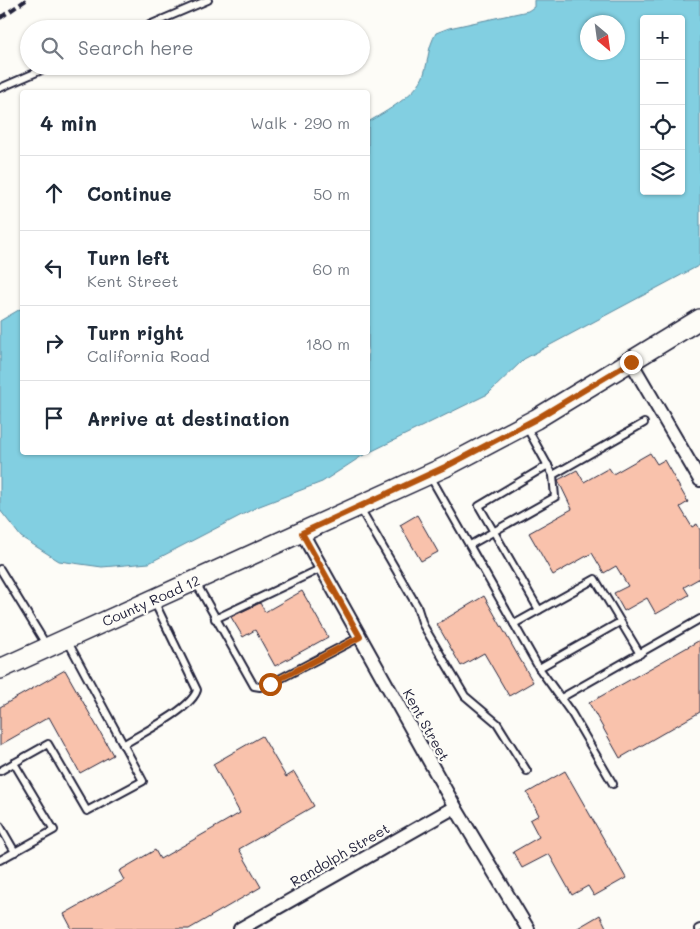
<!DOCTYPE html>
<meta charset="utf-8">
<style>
body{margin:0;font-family:Mali,sans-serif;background:#f6f6f7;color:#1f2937}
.controls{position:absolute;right:15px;top:15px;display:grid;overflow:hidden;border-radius:5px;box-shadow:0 1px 4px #0004}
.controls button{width:45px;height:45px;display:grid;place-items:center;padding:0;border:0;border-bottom:1px solid #e0e1e3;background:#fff;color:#1f2937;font:25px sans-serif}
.compass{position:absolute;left:580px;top:15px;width:45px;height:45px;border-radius:50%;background:#fff;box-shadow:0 1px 4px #0004;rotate:151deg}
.stop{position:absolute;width:15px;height:15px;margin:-11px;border:4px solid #b45309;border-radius:50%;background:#fff}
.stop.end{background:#b45309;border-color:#fff;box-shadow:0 1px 5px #0008}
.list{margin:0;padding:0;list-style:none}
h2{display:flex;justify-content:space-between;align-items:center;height:65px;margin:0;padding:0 20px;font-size:21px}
h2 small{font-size:16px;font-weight:400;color:#747a83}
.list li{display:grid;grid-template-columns:32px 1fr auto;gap:15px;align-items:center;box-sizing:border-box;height:75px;padding:0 20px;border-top:1px solid #e0e1e3}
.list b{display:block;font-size:19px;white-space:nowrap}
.list p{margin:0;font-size:16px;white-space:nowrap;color:#747a83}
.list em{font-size:16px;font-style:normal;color:#747a83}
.icon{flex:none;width:28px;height:28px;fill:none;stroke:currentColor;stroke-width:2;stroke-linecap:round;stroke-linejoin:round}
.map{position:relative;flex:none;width:700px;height:929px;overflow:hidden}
.search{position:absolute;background:#fff;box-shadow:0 1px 4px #0004;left:20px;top:20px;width:350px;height:55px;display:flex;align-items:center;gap:12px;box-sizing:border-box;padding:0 18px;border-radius:28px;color:#747a83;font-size:19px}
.panel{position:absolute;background:#fff;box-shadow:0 1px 4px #0004;left:20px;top:90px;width:350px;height:365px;border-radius:5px}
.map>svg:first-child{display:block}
.water{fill:#82cfe1;stroke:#5c8a9f;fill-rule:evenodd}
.building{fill:#f9c2ac;stroke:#22223b}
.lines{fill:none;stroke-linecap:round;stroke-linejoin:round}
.lane-casing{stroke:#22223b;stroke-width:10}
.street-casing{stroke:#22223b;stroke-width:16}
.secondary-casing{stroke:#22223b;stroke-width:22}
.lane{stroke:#fdfcf7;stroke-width:6}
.street{stroke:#fdfcf7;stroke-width:12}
.secondary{stroke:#fdfcf7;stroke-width:19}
.rail{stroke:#22223b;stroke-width:4;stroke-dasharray:8 4;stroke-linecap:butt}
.route{stroke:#b45309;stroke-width:6}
.labels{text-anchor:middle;stroke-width:4.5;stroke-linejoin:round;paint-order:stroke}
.street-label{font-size:14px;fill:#22223b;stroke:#fdfcf7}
</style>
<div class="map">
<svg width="700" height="929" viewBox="0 0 700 929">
<rect width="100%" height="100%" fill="#fdfcf7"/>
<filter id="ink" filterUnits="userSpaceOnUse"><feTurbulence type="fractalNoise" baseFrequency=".02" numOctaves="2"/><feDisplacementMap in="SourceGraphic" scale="10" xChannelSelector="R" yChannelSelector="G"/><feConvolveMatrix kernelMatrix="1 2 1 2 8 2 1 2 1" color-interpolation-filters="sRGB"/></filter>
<g filter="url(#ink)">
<path class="water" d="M534,0H700V265L524,359L488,394L362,456L322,482L257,507L149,563L102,567L59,561L21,537L0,510V321L22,308V452H368V122C385,112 417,95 424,74C429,59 427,49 436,33L449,28L528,11L534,7ZM644,19H681V191H644ZM588,22H618V52H588Z"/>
<g class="building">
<polygon points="650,453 657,464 664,460 688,502 680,507 692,527 697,524 700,530 700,578 684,587 689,595 656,614 647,598 624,611 614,593 628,586 616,566 604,573 592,553 553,575 529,533 572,509 558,480 577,470 584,482 609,468 613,474"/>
<polygon points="417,515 438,552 421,561 400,525"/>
<polygon points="302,591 328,637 275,666 255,630 243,637 231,617 260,603 265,612"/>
<polygon points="484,596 533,682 509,696 484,653 461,666 437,624"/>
<polygon points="700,640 700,712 620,758 589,703"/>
<polygon points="65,670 113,755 80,773 49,717 0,745 0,707"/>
<polygon points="262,736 286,777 294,772 314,806 239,849 261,887 189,929 72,929 64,914 124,880 119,871 155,850 160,859 240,813 213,764"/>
<polygon points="565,771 626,878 594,896 588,886 572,895 549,854 522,868 513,852 539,837 530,820 539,815 527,793"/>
<polygon points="600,915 607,929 576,929"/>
</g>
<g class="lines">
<g class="lane-casing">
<g id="lane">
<polyline points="140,29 208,0"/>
<polyline points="0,88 51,66"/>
<polyline points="526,426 553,475 644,423"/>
<polyline points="430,476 539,668 572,714 613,784"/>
<polyline points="360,508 417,606 423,625 465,696 497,723 527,771"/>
<polyline points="470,545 555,497 553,475"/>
<polyline points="0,569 47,646"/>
<polyline points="195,581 254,686 260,687 270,684 360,637"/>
<polyline points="539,610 479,506 548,465"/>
<polyline points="215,619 322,568"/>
<polyline points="514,624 595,579 640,654"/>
<polyline points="539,668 620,622"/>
<polyline points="561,698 700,619"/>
<path d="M123,745C141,733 191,710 197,690L154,601"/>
<polyline points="0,771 14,763"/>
<polyline points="0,826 15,852"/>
<polyline points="0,860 54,830 14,763 48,744 87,811 143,781 67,640"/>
<polyline points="698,929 700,928"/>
</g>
</g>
<g class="street-casing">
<g id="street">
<polyline points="631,362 700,480"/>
<polyline points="302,533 455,807 528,929"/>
<polyline points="240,929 455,807"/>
</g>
</g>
<g class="secondary-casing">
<polyline id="secondary" points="0,669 445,467 536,419 700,319"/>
</g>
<use href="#lane" class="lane"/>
<use href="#street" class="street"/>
<use href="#secondary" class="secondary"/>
<polyline class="rail" points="0,18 26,0"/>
</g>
</g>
<g class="lines" filter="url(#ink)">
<polyline class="route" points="270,684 360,637 302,533 445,467 536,419 631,362"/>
</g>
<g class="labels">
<g class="street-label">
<text transform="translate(151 601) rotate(-24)" y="5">County Road 12</text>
<text transform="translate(426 725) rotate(61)" y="5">Kent Street</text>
<text transform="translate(340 855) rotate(-30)" y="5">Randolph Street</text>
</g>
</g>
</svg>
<div class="controls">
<button>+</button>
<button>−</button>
<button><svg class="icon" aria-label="locate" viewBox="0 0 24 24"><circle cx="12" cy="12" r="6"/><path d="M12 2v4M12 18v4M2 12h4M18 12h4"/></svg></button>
<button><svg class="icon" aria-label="layers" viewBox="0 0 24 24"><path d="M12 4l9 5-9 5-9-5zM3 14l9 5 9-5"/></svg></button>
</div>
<svg class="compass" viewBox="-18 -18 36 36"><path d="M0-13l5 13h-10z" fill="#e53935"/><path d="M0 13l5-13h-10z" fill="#747a83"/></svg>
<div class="stop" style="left:270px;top:684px"></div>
<div class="stop end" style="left:631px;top:362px"></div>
<div class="search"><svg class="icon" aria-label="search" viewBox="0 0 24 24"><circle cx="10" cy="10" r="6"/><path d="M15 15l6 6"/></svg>Search here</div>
<section class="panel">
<h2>4 min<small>Walk · 290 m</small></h2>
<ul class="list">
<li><svg class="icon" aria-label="ahead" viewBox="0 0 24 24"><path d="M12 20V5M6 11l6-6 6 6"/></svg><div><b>Continue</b></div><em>50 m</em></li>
<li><svg class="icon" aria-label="left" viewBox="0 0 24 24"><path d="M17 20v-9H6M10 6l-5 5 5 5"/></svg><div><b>Turn left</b><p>Kent Street</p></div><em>60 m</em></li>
<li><svg class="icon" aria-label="right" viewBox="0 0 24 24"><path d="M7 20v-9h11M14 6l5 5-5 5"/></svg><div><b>Turn right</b><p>California Road</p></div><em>180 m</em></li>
<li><svg class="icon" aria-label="arrive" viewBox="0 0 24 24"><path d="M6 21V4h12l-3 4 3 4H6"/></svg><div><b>Arrive at destination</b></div></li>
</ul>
</section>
</div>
